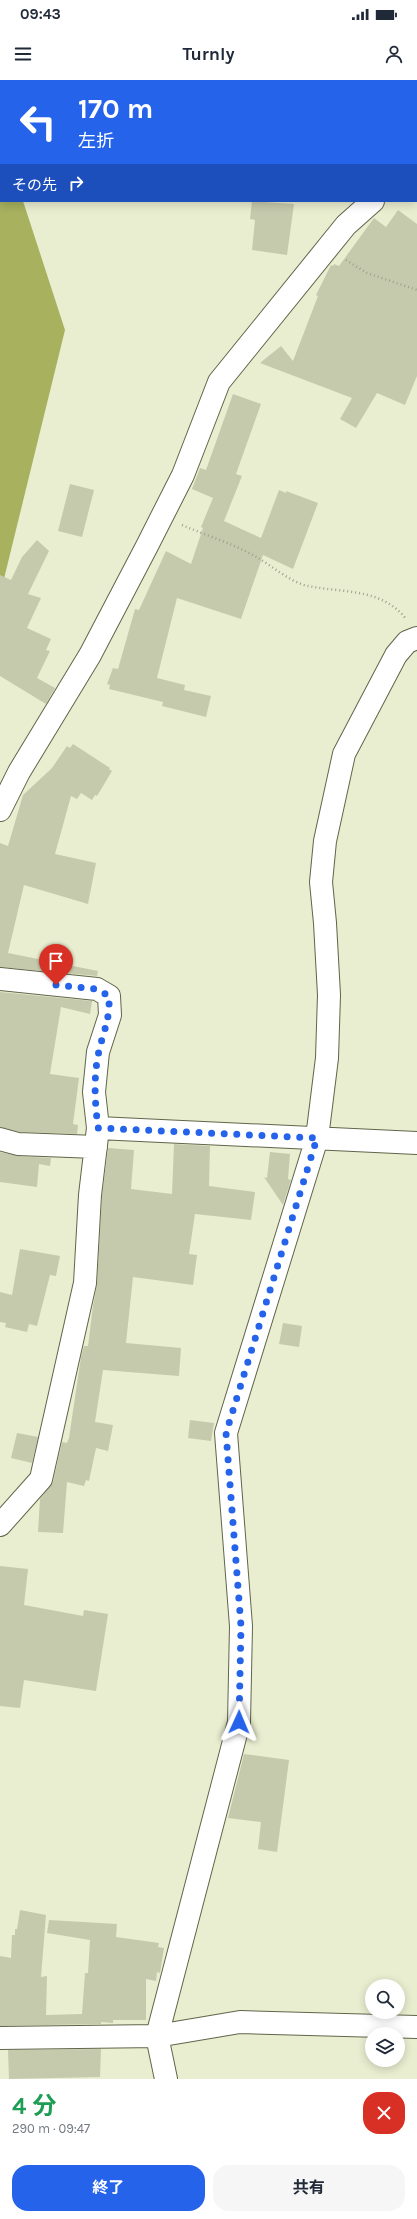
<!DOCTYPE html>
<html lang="ja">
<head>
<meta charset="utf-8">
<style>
  :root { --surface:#fff; --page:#f6f6f7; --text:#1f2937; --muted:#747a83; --accent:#2563eb }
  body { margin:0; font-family:Karla,"Noto Sans JP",sans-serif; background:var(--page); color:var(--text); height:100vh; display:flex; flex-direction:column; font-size:15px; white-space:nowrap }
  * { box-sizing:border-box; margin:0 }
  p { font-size:13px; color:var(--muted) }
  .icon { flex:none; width:22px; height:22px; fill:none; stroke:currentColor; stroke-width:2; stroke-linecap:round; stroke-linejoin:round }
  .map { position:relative; height:1999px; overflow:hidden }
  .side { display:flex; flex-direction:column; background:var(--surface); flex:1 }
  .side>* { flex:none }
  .hud { position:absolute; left:0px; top:0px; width:417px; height:122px; box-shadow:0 2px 10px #0003; background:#2563eb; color:#fff; overflow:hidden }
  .fabs { position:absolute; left:365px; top:1899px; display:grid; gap:8px }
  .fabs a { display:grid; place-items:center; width:40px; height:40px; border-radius:50%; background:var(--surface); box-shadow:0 2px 10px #0003; font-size:20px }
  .pin { position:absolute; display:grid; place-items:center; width:34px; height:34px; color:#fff; margin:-41px -17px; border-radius:50% 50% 50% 0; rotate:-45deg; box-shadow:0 0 4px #0007 }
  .pin .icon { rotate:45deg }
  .me { position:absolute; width:44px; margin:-22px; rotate:1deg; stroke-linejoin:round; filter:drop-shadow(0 0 3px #0008) }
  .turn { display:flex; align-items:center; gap:14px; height:84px; padding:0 12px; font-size:18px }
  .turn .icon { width:52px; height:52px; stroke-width:2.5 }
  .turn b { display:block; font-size:28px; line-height:34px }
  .then { display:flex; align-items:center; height:38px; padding:0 12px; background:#0003; gap:8px; font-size:15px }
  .round { display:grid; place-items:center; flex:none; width:42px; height:42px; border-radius:16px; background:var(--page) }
  .headline { display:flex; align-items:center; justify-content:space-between; height:68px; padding:0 12px }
  h1 { font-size:24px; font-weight:700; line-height:30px; color:#1e9e55 }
  .primary-button { display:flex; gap:8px; margin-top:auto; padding:8px 12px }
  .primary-button a { flex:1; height:46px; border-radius:16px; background:var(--accent); color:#fff; font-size:16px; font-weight:700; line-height:46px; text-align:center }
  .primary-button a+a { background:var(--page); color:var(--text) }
  .status { display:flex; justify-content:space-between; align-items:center; height:28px; padding:0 20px; background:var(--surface); direction:ltr }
  .status svg { height:11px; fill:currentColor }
  header { display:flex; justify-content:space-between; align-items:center; height:52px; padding:0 12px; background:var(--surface); font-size:18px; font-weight:700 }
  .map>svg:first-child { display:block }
  .forest { fill:#a7b15e }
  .building { fill:#c6caad }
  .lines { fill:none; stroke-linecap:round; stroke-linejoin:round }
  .minor-casing { stroke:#61654a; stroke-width:24 }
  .path { stroke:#9da18a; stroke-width:2.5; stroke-dasharray:1 3; stroke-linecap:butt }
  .minor { stroke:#fff; stroke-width:22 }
  .route { stroke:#2563eb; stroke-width:7; stroke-dasharray:0 12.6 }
</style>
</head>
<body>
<div class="status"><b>09:43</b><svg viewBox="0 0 49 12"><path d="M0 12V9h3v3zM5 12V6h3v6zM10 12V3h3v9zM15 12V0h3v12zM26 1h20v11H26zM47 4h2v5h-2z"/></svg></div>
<header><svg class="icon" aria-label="menu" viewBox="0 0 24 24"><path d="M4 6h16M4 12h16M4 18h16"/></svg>Turnly<svg class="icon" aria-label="person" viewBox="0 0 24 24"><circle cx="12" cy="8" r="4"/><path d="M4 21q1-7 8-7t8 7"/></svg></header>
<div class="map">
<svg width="417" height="1999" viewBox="0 0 417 1999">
  <rect width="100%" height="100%" fill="#e9eed0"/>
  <path class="forest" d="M 0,49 L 1,121 L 23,121 L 65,250 L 0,515 Z"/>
  <path class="building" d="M 252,121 L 294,124 L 287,175 L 252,170 L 255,140 L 250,139 Z
    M 398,130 L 417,144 L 417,296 L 405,325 L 377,313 L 356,348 L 340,339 L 352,318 L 260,283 L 281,266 L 293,281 L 318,216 L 316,215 L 331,185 L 333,186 L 334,184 L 339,186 L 374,138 L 386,147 Z
    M 233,314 L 261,324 L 236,394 L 242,396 L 224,441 L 261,458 L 279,410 L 286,413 L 286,411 L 318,423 L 293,489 L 263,475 L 241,539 L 177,518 L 157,598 L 185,605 L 184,610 L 211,616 L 206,637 L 162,626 L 163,622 L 109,609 L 110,605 L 107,604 L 113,588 L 118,589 L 135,529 L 139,530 L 166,471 L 191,484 L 203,448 L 201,447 L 213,418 L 192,409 L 200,388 L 206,390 Z
    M 70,404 L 94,410 L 82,457 L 58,451 Z
    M 37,460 L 49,471 L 28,514 L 41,518 L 27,548 L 51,559 L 46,570 L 50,571 L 37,598 L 55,608 L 46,624 L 0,596 L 0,495 L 11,500 L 22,477 Z
    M 73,664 L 110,688 L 109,689 L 112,691 L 97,716 L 95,715 L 92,720 L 81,713 L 77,719 L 71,716 L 55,774 L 96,783 L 88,824 L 24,805 L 8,873 L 98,891 L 97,896 L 0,887 L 0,763 L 8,766 L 23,715 L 52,688 L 67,666 L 70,668 Z
    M 0,912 L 92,921 L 90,934 L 61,927 L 50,994 L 79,998 L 73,1044 L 78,1045 L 77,1054 L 20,1052 L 0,1047 Z
    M 174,1064 L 210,1066 L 209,1106 L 255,1112 L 251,1140 L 195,1134 L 189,1174 L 197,1175 L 193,1205 L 133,1197 L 126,1263 L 181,1268 L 179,1296 L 103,1290 L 95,1342 L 113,1345 L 108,1371 L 96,1368 L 89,1401 L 86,1400 L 84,1406 L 67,1402 L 63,1453 L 38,1452 L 40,1419 L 53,1402 L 62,1362 L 67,1363 L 69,1358 L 81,1277 L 84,1266 L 88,1266 L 93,1226 L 97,1204 L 102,1116 L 108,1068 L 134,1070 L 131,1109 L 172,1114 Z
    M 0,1072 L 18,1076 L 51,1078 L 50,1086 L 39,1084 L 37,1107 L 0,1102 Z
    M 270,1072 L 290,1074 L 288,1099 L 291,1100 L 283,1125 L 264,1097 L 267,1098 Z
    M 20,1169 L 60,1176 L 56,1196 L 50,1195 L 37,1246 L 29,1244 L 27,1252 L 5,1247 L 6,1243 L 0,1242 L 0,1212 L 12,1215 Z
    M 283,1243 L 302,1246 L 299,1267 L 279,1264 Z
    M 190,1340 L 214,1343 L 211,1361 L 188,1358 Z
    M 17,1353 L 38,1357 L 32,1383 L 11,1378 Z
    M 0,1486 L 28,1489 L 24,1525 L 83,1536 L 84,1530 L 108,1534 L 96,1611 L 24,1600 L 20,1628 L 0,1626 Z
    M 244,1674 L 289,1680 L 277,1772 L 258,1769 L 261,1742 L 228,1738 Z
    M 20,1830 L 46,1835 L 41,1897 L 47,1896 L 46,1935 L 82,1934 L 85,1893 L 88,1893 L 90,1860 L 47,1853 L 49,1840 L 117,1844 L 116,1857 L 159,1863 L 158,1867 L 164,1868 L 160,1893 L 157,1892 L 156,1901 L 146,1899 L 146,1940 L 113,1940 L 113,1943 L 101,1942 L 101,1944 L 0,1946 L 0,1876 L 11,1878 L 12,1855 L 15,1855 L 15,1849 L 17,1849 Z
    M 101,1969 L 100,1997 L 9,1999 L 8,1970 Z"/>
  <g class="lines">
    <g class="minor-casing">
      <path id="minor" d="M 416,80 L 417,79
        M 0,730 L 19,692 L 90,575 L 147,466 L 183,395 L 219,302 L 346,145 L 373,121
        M 0,899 L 97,909 L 109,916 L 110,935 L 98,972 L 94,1012 L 98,1048 L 90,1115 L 85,1203 L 41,1399 L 0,1445
        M 98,1048 L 417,1063
        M 0,1059 L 18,1064 L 96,1067
        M 0,1958 L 157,1956 L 240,1942 L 417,1947
        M 166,1999 L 157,1956 L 239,1642 L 241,1546 L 226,1353 L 317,1058 L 327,978 L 329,915 L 325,843 L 321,802 L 325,761 L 344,674 L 396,575 L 407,562 L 417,558"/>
    </g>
    <path class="path" d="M 346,180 L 367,193 L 417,210
      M 182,445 C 207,456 235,464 258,478 C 272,486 292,503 308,506 C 343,513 382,508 406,539"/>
    <use href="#minor" class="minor"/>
  </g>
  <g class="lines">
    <path class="route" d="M 56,905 L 97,909 L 109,916 C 110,940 104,949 99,971 C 93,997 95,1023 98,1048 L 317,1058 L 226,1353 L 241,1546 L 239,1642"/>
  </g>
</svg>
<div class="fabs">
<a><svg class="icon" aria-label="search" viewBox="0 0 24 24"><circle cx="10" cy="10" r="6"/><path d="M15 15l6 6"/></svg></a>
<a><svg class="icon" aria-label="layers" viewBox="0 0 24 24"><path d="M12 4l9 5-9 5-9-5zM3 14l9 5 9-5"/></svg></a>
</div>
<div class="pin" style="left:56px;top:905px;background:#d93025"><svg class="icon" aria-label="arrive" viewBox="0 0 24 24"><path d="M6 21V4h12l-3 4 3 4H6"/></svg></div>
<svg class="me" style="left:239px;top:1642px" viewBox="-20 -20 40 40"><path d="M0-17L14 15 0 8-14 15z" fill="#2563eb" stroke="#fff" stroke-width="4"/></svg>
<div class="hud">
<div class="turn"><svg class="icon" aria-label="left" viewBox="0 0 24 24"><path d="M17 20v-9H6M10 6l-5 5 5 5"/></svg><div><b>170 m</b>左折</div></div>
<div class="then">その先<svg class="icon" aria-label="right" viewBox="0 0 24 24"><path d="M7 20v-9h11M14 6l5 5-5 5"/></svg></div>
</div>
</div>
<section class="side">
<div class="headline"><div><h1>4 分</h1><p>290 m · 09:47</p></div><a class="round" style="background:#d93025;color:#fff"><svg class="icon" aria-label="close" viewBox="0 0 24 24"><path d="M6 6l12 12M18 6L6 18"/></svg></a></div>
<div class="primary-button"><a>終了</a><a>共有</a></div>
</section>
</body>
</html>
